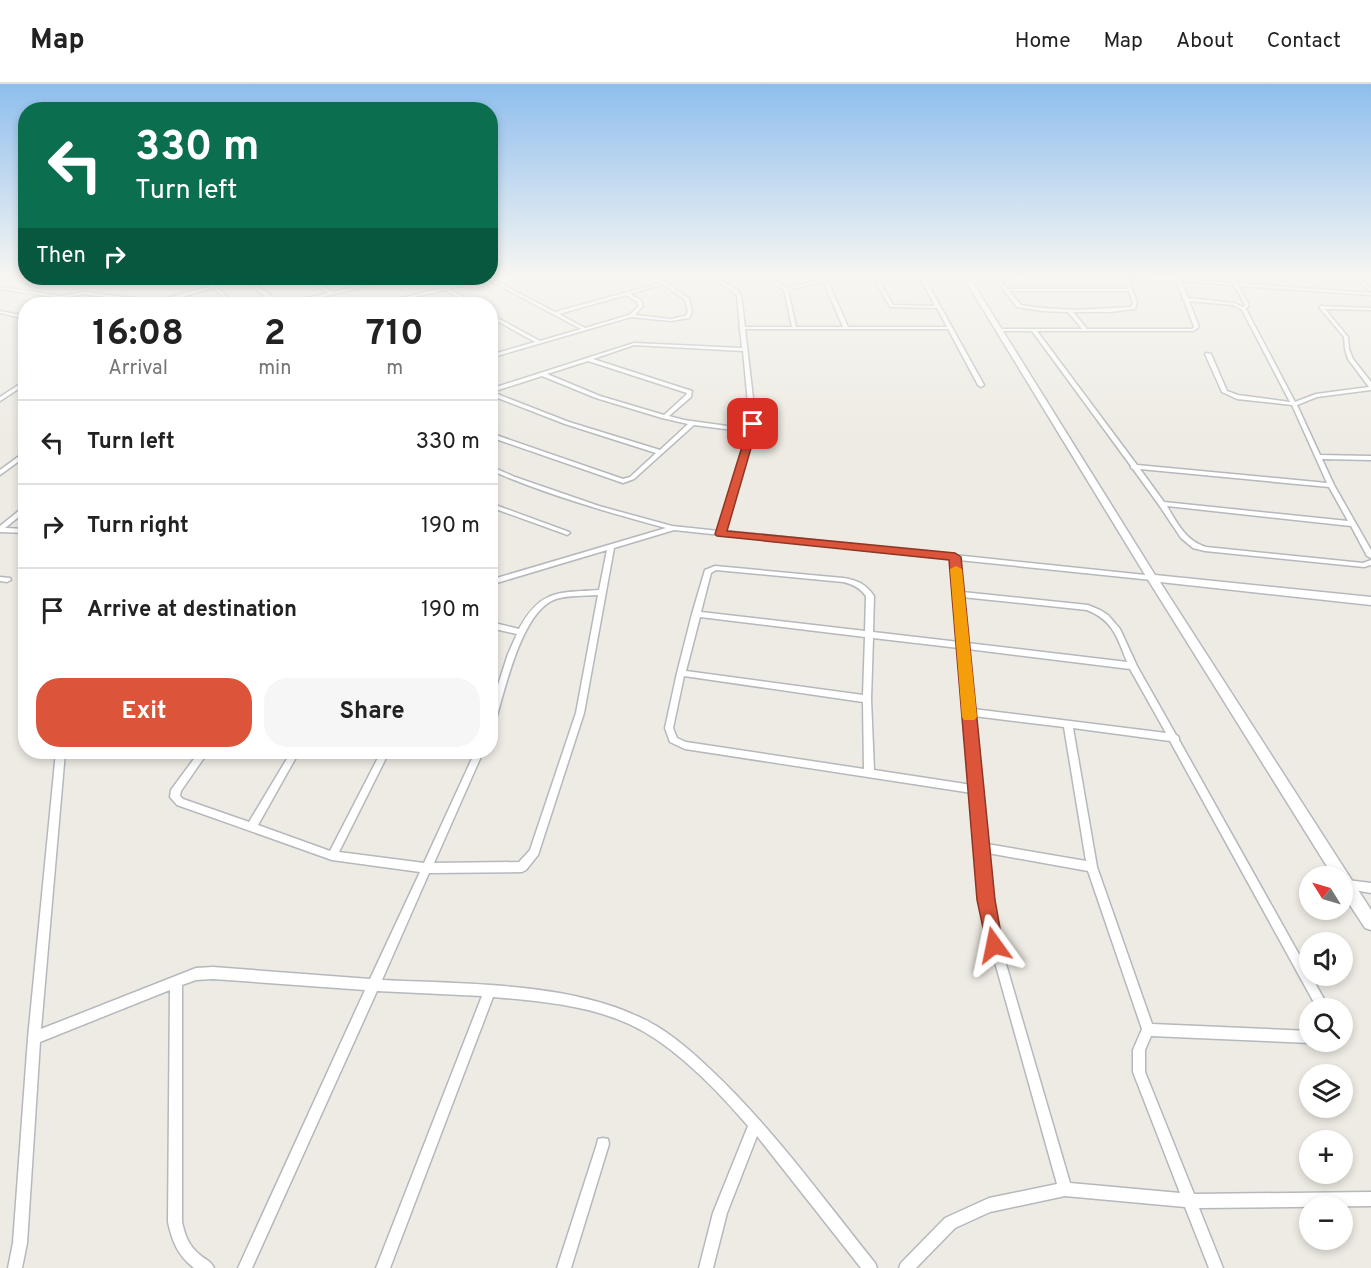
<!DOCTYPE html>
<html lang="en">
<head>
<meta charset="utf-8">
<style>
  :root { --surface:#fff; --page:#f6f6f6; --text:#222; --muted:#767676; --line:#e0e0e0; --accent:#dc553a }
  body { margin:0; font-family:Overpass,sans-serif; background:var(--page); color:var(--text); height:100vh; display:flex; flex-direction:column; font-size:22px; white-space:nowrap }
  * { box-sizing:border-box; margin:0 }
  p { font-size:20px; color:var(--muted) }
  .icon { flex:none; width:33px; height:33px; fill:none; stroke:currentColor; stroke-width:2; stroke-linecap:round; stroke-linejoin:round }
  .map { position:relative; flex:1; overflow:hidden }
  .side { position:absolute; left:18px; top:213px; width:480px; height:462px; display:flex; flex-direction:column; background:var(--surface); border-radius:24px; box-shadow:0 3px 9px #0003 }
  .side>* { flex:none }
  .banner { position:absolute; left:18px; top:18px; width:480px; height:183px; border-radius:24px; box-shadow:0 3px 9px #0003; background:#0b6e4f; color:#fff; overflow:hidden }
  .needle { width:39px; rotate:307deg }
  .controls { position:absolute; left:1299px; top:782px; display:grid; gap:12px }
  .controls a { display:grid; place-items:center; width:54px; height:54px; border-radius:50%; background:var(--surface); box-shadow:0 3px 9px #0003; font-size:30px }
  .pin { position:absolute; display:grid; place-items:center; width:51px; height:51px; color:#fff; margin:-26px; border-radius:12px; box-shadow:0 3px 9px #0006 }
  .me { position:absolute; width:66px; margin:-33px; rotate:348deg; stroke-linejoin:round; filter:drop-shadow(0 0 4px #0008) }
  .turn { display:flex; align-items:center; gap:21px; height:126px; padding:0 18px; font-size:27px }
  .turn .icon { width:78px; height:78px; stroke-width:2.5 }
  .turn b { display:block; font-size:42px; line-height:51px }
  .then { display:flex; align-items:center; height:57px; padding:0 18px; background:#0003; gap:12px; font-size:22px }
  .eta { display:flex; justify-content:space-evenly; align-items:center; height:102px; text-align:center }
  .eta b { font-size:36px; font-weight:700; line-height:42px }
  .primary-button { display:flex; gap:12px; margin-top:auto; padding:12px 18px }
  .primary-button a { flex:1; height:69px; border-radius:24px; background:var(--accent); color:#fff; font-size:24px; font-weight:700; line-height:69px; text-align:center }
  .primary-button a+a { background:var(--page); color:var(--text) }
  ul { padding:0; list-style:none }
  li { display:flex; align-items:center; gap:18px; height:84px; padding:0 18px; border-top:2px solid var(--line) }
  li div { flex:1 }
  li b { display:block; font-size:22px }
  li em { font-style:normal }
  header { display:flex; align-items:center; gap:36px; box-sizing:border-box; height:84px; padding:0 30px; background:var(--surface); border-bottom:2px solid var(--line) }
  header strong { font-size:28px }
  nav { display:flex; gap:33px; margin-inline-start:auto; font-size:21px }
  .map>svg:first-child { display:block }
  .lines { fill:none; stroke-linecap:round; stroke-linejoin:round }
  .street-casing { stroke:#b5b8bc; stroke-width:3 }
  .secondary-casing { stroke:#b7b9be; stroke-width:3 }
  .street { fill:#fff; fill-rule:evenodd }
  .secondary { fill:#fff; fill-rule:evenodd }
  .route { fill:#dc553a; stroke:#8f3726; stroke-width:1.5 }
  .slow { fill:#f59e0b }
</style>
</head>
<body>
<header>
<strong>Map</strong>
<nav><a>Home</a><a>Map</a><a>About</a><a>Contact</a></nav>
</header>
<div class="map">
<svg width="1371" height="1184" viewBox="0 0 1371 1184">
  <rect width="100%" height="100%" fill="#edebe3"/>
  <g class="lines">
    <g class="street-casing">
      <path id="street" d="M 689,191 L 694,191 L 667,199 L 689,215 L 692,228 L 689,234 L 671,237 L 631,233 L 490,274 L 490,271 L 535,258 L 490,233 L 490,230 L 540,257 L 581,245 L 487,195 L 449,205 L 475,219 L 475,220 L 471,220 L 445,206 L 384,220 L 378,220 L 441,204 L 425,194 L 429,194 L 446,203 L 485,194 L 490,194 L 555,228 ZM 663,200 L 685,216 L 688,228 L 685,232 L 671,235 L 635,231 L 643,222 L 641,216 L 630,210 ZM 626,211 L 637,218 L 639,222 L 629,231 L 585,244 L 559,230 Z
        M 704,191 L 709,191 L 735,204 L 741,211 L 745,243 L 792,243 L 784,206 L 762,191 L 766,191 L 787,204 L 819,196 C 827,197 835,191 844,191 L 843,192 L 828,197 L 848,243 L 947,243 L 937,224 L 890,223 L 872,191 L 876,191 L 893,221 L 935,222 L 919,191 L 923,191 L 984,301 L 981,303 L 978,301 L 948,245 L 745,245 L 756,340 L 725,447 L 1155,492 L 1156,494 L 1152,496 L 959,476 L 962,508 L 1088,521 L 1100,526 L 1108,531 L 1120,545 L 1137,582 L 1176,651 L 1178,652 L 1179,654 L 1179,656 L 1329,924 L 1317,924 L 1170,657 L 1073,644 L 1097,783 L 1152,940 L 1310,947 L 1310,957 L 1314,957 L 1310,959 L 1151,952 L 1145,966 L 1145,988 L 1194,1110 L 1371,1108 L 1371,1122 L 1199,1124 L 1223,1184 L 1209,1184 L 1185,1123 L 1065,1112 L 990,1128 L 955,1144 L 916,1184 L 899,1184 L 901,1179 L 945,1134 L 989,1114 L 1057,1100 L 984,839 L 972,709 L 685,665 L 670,658 L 665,644 L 677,589 L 692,530 L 705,486 L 715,482 L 843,494 C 857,496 866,500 874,512 L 873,548 L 959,558 L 952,475 L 674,446 L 614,464 L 584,629 L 538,771 L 526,786 L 522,788 L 429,789 L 382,896 C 461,900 564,898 637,932 C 665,944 688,964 710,985 C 772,1043 822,1113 875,1179 L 877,1184 L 861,1184 L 757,1052 L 727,1129 L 713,1184 L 699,1184 L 713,1129 L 748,1042 C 718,1007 674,961 631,941 C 589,921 539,917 493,913 L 390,1184 L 376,1184 L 482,912 L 377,907 L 252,1184 L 238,1184 L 365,906 L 213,895 L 196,896 L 182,901 L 182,1138 C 185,1152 189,1162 200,1171 C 206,1176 211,1177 214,1184 L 194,1184 C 178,1172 172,1157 168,1138 L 170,906 L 40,958 L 27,1159 L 22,1184 L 8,1184 L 13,1159 L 28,954 L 56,668 L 65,668 L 41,945 L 196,884 L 213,883 L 370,895 L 420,788 L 332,776 L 177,721 L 170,713 L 171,706 L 199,668 L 208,668 L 181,707 L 180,712 L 183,715 L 249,738 L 291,668 L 299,668 L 258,741 L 330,767 L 381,668 L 389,668 L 339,768 L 424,779 L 475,668 L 483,668 L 434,779 L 519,778 L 530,766 L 576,629 L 598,511 C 584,512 569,511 556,515 C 521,526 504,610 494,642 L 490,645 L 490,626 L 508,570 L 517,550 L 490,544 L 490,538 L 519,545 C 541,505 558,509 599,506 L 607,466 L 490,501 L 490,496 L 666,444 C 607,428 547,411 490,386 L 490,382 L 515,393 L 599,422 L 672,442 L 719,447 L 748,348 L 694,341 L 634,395 L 623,399 L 490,353 L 490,349 L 623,395 L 630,393 L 656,369 L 565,340 L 490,311 L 490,305 L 634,259 L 742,264 L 740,245 L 739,244 L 740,243 L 737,212 L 731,206 ZM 819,198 L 824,199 L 843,243 L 796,243 L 788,206 ZM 634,261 L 743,267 L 750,340 L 749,345 L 684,336 L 669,332 L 691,313 L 692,307 L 593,275 ZM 588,277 L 687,309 L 686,311 L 664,331 L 600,312 L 547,290 ZM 542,292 L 596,314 L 662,334 L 688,340 L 660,366 L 569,338 L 492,308 ZM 716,486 L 843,498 C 853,500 860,504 866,512 L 865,547 L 701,528 L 711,489 ZM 962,513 L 1087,526 C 1113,536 1118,555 1127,578 L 967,559 ZM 700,533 L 865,553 L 863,611 L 686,587 ZM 873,554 L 959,564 L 972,701 L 874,686 L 871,615 ZM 968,565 L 1130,585 L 1166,649 L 973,625 ZM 684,592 L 863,618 L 864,685 L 686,658 L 677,654 L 673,644 ZM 974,632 L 1064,643 L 1086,777 L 987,760 ZM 988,769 L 1088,787 L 1142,945 L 1133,966 L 1133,988 L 1180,1109 L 1070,1099 L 994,839 Z
        M 992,191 L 996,191 L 1007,205 L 1128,205 L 1124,193 L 1111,192 L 1109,191 L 1175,194 L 1174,191 L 1178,191 L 1180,195 L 1232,199 L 1228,191 L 1232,191 L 1237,199 L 1371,209 L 1371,211 L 1238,202 L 1249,221 L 1246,225 L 1295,318 L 1316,310 L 1369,303 L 1348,275 L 1345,265 L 1344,253 L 1319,223 L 1321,222 L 1371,224 L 1371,226 L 1325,225 L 1348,253 L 1349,265 L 1353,275 L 1371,298 L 1371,306 L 1317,313 L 1297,321 L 1320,371 L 1371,372 L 1371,376 L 1322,375 L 1334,401 L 1371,466 L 1371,474 L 1367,472 L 1351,442 L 1167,422 C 1177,439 1186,457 1206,463 L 1363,479 L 1371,476 L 1371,481 L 1364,483 L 1205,467 L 1193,464 L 1181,454 L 1159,421 L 1133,385 L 1131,384 L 1131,382 L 1032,247 L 1001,247 L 999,246 L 1001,245 L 1082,245 L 1068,228 L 1042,227 L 1017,223 ZM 1128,194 L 1176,197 L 1183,214 L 1182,215 L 1184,216 L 1194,243 L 1192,245 L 1087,245 L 1073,228 L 1109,228 L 1135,225 L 1137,219 ZM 1181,197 L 1234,201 L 1245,221 L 1243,223 L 1234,219 L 1188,214 ZM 1009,207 L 1129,207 L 1133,219 L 1131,223 L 1075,226 L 1042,224 L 1021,221 ZM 1189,217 L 1233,221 L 1242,226 L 1290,318 L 1238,311 L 1227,307 L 1211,270 L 1206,269 L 1205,270 L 1222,308 L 1237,315 L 1292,321 L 1327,399 L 1137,381 L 1037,247 L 1193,247 L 1199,243 ZM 1140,385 L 1329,403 L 1348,437 L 1164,418 Z
        M 1349,191 L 1353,191 L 1371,204 L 1371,207 Z
        M 201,194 L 205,194 L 236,220 L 232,220 L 213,204 L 156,220 L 84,210 L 61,214 L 0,205 L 0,203 L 61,212 L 84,208 L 157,217 L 210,202 Z
        M 243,194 L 247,194 L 277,216 L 286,220 C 272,221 253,203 243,194 Z
        M 306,194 L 310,194 L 333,208 L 396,194 L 401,194 L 293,220 L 287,220 L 287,219 L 328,209 Z
        M 0,227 L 26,232 L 26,235 L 0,229 Z
        M 26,296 L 26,300 L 0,317 L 0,313 Z
        M 26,367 L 26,372 L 0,391 L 0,386 Z
        M 490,419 L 569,448 L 570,449 L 567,451 L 565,450 L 490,423 Z
        M 26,421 L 26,427 L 5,444 L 26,445 L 26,449 L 0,448 L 0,442 Z
        M 0,493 L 10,494 L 11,496 L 7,498 L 0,497 Z
        M 1347,796 L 1371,799 L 1371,809 L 1343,804 L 1343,798 Z
        M 603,1054 L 608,1055 L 609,1060 L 571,1184 L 557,1184 L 597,1060 L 598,1055 Z"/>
    </g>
    <g class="secondary-casing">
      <path id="secondary" d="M 962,191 L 968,191 L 1155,491 L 1371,513 L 1371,521 L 1160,498 L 1371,826 L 1371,846 L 1365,844 L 1342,809 L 1342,792 L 1333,792 L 1147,494 Z"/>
    </g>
    <use href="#street" class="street"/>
    <use href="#secondary" class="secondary"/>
  </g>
  <linearGradient id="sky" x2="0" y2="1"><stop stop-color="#8ebeee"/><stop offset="0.54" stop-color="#f7f6f2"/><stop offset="1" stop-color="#f7f6f2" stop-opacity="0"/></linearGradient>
  <rect width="1371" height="356" fill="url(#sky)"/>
  <path class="route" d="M 753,337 L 758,340 L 727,447 L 955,469 L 961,473 L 995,816 L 1003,861 L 1000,867 L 994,869 L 988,867 L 977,816 L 949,476 L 717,452 L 715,450 L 749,340 Z"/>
  <path class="slow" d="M 956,482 L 962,485 L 977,633 L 974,636 L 964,636 L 962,633 L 950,485 Z"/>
</svg>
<div class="controls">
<a><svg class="needle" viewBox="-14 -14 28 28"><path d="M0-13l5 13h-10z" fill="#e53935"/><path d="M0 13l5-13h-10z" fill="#767676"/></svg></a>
<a><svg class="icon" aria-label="sound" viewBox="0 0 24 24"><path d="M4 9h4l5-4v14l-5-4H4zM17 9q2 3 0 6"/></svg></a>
<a><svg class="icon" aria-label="search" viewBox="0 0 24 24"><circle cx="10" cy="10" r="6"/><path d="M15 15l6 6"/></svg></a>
<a><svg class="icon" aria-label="layers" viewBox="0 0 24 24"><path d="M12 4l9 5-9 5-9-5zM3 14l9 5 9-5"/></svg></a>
<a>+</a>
<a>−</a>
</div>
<div class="pin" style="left:753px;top:340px;background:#d93025"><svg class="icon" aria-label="arrive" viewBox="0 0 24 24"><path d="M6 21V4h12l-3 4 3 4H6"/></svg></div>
<svg class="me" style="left:994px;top:861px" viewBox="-20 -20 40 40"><path d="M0-17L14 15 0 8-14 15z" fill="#dc553a" stroke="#fff" stroke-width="4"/></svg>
<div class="banner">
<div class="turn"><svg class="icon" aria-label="left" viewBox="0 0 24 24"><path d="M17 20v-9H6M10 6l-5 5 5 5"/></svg><div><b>330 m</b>Turn left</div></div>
<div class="then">Then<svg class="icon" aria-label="right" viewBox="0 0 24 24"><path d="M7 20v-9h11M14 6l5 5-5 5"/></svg></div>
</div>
<section class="side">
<div class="eta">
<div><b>16:08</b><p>Arrival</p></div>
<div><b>2</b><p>min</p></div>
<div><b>710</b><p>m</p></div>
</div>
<ul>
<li><svg class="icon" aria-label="left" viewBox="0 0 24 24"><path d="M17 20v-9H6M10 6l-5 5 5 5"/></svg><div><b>Turn left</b></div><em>330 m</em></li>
<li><svg class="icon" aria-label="right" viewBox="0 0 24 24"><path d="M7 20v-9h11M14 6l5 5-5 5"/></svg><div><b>Turn right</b></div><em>190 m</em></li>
<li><svg class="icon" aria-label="arrive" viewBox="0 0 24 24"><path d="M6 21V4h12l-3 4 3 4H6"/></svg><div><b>Arrive at destination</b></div><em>190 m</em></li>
</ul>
<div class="primary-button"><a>Exit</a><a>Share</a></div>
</section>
</div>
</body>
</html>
